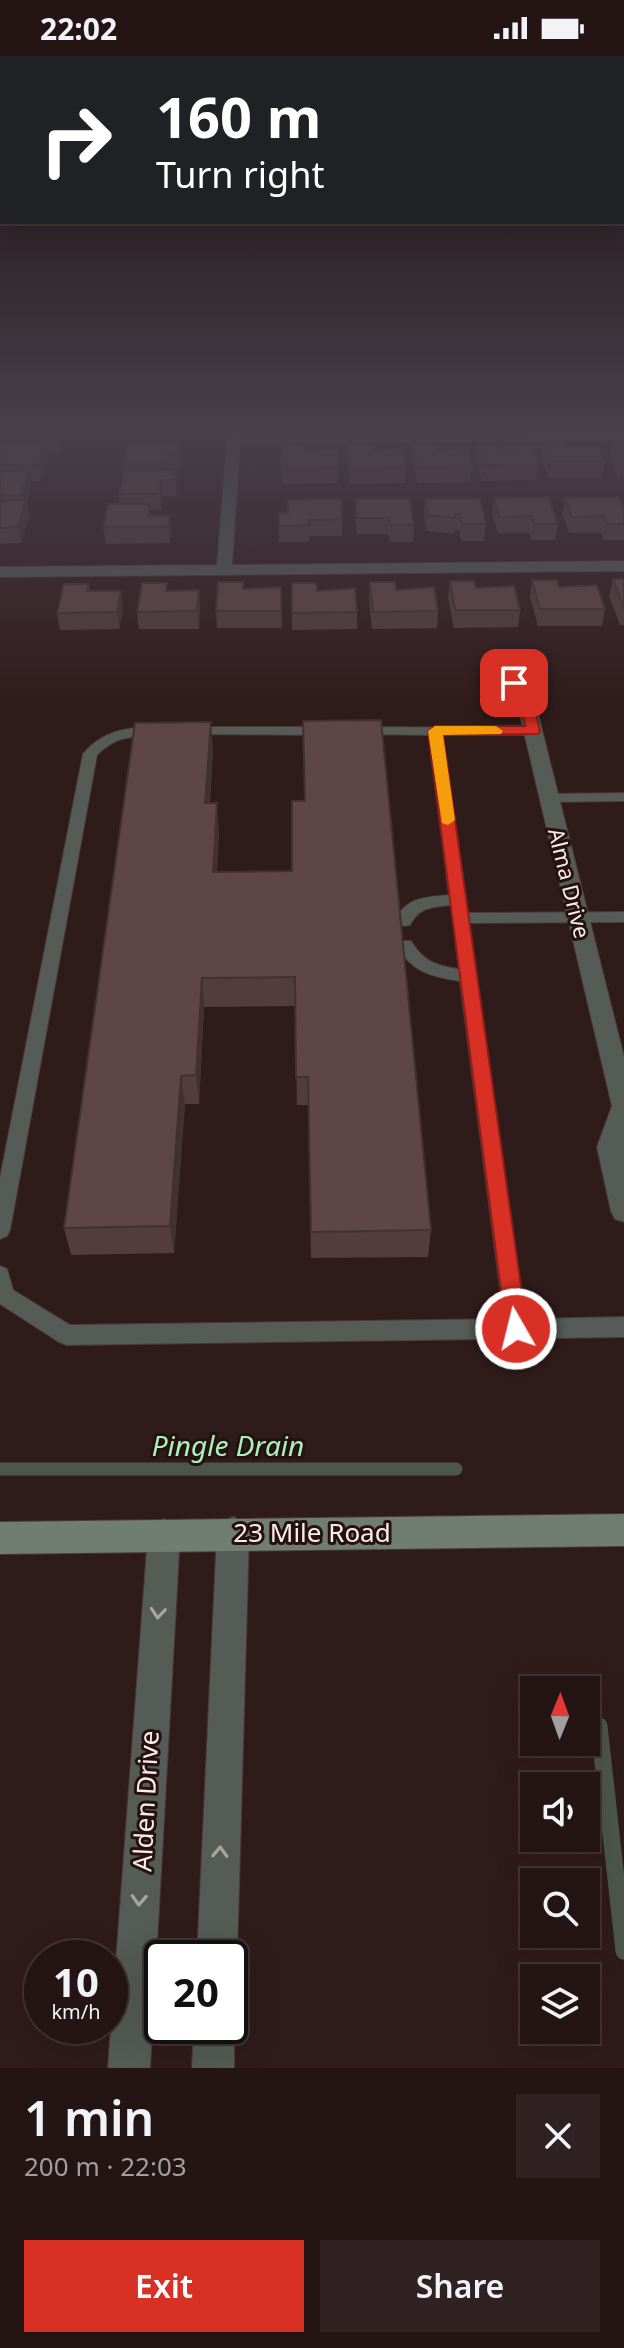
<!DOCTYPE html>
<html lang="en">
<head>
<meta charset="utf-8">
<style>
  :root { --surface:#241414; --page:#302122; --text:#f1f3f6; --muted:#a39ea0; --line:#413334; --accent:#d93025 }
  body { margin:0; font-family:"Noto Sans",sans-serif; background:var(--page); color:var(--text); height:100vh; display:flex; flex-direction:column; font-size:30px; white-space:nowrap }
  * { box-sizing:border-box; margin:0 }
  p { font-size:26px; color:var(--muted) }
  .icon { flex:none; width:44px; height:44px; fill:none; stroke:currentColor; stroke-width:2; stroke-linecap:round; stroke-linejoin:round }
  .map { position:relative; height:2012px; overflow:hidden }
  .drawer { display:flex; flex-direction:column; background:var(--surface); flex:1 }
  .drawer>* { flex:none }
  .hud { position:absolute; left:0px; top:0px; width:624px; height:168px; box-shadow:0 8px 32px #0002,0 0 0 2px var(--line); background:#202124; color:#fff; overflow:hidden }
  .needle { width:52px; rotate:1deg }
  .fabs { position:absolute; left:520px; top:1620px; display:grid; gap:16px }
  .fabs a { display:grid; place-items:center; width:80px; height:80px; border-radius:0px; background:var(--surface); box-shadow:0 8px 32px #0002,0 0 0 2px var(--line); font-size:40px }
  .speed { position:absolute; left:24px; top:1884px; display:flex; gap:16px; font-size:40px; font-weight:700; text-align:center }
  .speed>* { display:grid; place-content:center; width:104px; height:104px; border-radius:50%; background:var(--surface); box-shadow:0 8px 32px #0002,0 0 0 2px var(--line); line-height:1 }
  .speed small { font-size:20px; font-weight:400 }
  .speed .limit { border:4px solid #111; border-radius:12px; background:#fff; color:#111 }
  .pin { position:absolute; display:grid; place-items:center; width:68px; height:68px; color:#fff; margin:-34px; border-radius:16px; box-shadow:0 4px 12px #0006 }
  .me { position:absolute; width:88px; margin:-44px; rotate:352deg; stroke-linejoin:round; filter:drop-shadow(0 0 6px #0008) }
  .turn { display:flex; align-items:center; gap:28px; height:168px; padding:0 24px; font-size:36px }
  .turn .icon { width:104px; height:104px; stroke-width:2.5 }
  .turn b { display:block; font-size:56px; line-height:68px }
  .round { display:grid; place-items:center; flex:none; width:84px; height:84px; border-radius:0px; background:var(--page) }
  .headline { display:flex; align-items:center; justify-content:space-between; height:136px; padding:0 24px }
  h1 { font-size:48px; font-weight:600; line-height:60px }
  .button { display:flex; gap:16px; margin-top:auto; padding:16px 24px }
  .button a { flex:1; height:92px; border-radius:0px; background:var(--accent); color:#fff; font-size:32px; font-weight:600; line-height:92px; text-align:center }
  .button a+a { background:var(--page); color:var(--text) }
  .status { display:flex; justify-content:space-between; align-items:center; height:56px; padding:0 40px; background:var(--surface); direction:ltr }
  .status svg { height:22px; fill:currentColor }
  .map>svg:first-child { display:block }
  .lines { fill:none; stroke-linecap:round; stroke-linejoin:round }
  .stream-far1 { stroke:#4c564a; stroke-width:13 }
  .stream { stroke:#4c564a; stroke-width:17 }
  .lane-casing { stroke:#4d3838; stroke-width:2 }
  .street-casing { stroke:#4d3838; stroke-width:2 }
  .secondary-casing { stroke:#4d3838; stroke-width:2 }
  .lane { fill:#545c55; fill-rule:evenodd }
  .street { fill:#545c55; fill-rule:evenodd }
  .secondary { fill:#707d71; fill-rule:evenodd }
  .wall { fill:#523c3c }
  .shaded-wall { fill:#423131 }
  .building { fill:#5f4646; stroke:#423131; stroke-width:2 }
  .oneway { stroke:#a8a4a0 }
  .route { fill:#d93025; stroke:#8d1f18; stroke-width:2 }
  .slow { fill:#f59e0b }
  .labels { text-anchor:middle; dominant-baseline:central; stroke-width:6; stroke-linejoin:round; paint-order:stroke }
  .street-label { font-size:22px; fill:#fcecec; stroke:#261112 }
  .near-street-label { font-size:26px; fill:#fcecec; stroke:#261112 }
  .near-water-label { font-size:28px; font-style:italic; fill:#abf2b6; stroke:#261112 }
</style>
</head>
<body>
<div class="status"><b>22:02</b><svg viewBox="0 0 49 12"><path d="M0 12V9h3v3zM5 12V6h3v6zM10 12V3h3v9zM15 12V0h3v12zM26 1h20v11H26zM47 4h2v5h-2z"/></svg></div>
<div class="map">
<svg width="624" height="2012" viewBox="0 0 624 2012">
  <rect width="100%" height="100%" fill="#301b1b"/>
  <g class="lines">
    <path class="stream-far1" d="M 0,1413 L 456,1413"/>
    <path class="stream" d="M 599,1670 L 624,1895"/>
    <g class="lane-casing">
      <path id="lane" d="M 158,671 L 163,672 L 163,678 C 134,683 120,676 97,699 L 10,1174 L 7,1180 L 0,1183 L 0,1122 L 83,698 C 103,674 128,671 158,671 Z
        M 188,671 L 326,671 L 333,675 L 326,679 L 183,678 L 183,672 Z
        M 360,671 L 538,672 L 538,678 L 533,679 L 442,679 L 468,857 L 624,856 L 624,866 L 469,867 L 525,1263 L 624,1261 L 624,1281 L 67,1289 L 59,1286 L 0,1248 L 0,1210 L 7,1213 L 13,1234 L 70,1269 L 504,1263 L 460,925 C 432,921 411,916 397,889 L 399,885 L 411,885 C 423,905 436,910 459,913 L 451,849 C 432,851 419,851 410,869 L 404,870 L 396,865 C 404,841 427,841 449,839 L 429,679 L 355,678 L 355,672 Z
        M 624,737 L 624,745 L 549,746 L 542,742 L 549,738 Z"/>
    </g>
    <g class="street-casing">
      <path id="street" d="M 228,374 L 240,374 L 240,380 L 624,376 L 624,384 L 240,388 L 232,509 L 624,505 L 624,515 L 0,521 L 0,511 L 217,509 Z
        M 502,607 L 508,608 L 534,642 L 624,1001 L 624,1166 L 615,1163 L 611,1155 L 597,1091 L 612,1050 L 516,642 L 493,612 Z
        M 233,1461 L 244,1466 L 249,1477 L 237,1902 L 230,1916 L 230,1902 L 197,1902 L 217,1477 L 222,1466 Z
        M 164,1463 L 175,1468 L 180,1479 L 150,2012 L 108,2012 L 148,1479 L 153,1468 Z
        M 230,1959 L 234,1970 L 234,2012 L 192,2012 L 194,1970 L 230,1970 Z"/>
    </g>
    <g class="secondary-casing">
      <path id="secondary" d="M 624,1458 L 624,1490 L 0,1498 L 0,1466 Z"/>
    </g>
    <use href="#lane" class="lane"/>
    <use href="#street" class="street"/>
    <use href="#secondary" class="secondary"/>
  </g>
  <path class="wall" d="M 7,374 L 64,374 L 64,376 L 58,397 L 47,397 L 48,402 L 41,425 L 30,425 L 31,430 L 27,446 L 29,461 L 21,487 L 0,488 L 0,386 L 12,386 L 12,385 L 9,385 Z
    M 612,384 L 624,384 L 624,422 L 618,422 L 609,400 Z
    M 543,386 L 566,391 L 605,406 L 602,422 L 548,422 L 541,401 Z
    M 180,387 L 181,403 L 179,412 L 167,412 L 167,414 L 176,414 L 177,430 L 176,440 L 163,440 L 161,454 L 150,454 L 151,460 L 170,460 L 171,476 L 170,487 L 106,488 L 103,471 L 120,448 L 119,438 L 125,414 L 124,408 Z
    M 348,387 L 371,395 L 406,411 L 405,427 L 350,428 L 348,403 Z
    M 413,387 L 436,395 L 472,410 L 471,426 L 417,427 L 412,403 Z
    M 281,388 L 304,395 L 338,411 L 338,427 L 281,428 Z
    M 478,388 L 501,393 L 538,408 L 536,424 L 482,425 L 476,403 Z
    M 494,442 L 558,468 L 555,484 L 532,484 L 529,477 L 498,477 L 492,458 Z
    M 565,442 L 624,452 L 624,484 L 604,484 L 601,477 L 569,477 L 562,458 Z
    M 355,443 L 414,469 L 413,486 L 390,486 L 388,478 L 357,478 L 355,459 Z
    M 425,443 L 486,468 L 484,485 L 461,485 L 459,474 L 455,475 L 454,478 L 427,475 L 424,459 Z
    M 279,457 L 342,463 L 342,480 L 309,480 L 309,486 L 279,486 Z
    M 613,523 L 624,523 L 624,569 L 620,569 L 609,540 Z
    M 532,524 L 559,531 L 605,553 L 602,570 L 538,570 L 530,541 Z
    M 450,525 L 476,532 L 520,554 L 518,571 L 454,572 L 448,542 Z
    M 370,526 L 396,534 L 438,555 L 437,572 L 372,573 L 369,543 Z
    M 292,527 L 317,535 L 357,556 L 357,573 L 292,574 Z
    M 89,528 L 90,535 L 123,552 L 119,573 L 60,574 L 57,557 Z
    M 281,531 L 282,572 L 217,572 L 216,555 L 243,533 Z
    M 199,534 L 200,551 L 199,573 L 139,573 L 137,556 L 167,535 Z
    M 213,694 L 210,747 L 219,776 L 217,816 L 292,815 L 431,1174 L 428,1201 L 311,1202 L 308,1049 L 297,1049 L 295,950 L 204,951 L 199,1048 L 185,1048 L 174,1197 L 71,1199 L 64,1172 Z"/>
  <path class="shaded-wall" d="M 57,374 L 64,374 L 64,376 L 58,397 L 55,382 Z
    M 45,386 L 48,402 L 41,425 L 38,409 Z
    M 180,387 L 181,403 L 179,412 L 178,396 Z
    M 166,396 L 167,412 L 165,424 L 164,408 Z
    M 29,414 L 31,430 L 27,446 L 29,461 L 21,487 L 18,471 L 23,454 L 21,439 Z
    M 176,414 L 177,430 L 176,440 L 175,424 Z
    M 161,424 L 163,440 L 161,454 L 159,438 Z
    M 170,460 L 171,476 L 170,487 L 168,471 Z
    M 199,534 L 200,551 L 199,573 L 197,555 Z
    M 121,535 L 123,552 L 119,573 L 117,556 Z
    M 211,666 L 213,694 L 208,776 L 205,747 Z
    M 217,747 L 219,776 L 215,845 L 213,816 Z
    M 202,922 L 204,951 L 199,1048 L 196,1019 Z
    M 181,1020 L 185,1048 L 174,1197 L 170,1170 Z"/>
  <path class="building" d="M 17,374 L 57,374 L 55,382 L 11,382 Z
    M 612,384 L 624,384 L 624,406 L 621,406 Z
    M 564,385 L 566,391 L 598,389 L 605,406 L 550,406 L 543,386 Z
    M 0,386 L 45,386 L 38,409 L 0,409 L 0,399 L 2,396 L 0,396 Z
    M 180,387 L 178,396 L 166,396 L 164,408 L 124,408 L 128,388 Z
    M 304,387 L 304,395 L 337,393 L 338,411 L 281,412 L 281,388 Z
    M 348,387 L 370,387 L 371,395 L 403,392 L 406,411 L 351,412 Z
    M 413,387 L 434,387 L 436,395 L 468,392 L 472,410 L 418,411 Z
    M 478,388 L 499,388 L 501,393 L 533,391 L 538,408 L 483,409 Z
    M 29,414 L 21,439 L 0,440 L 0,415 Z
    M 124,414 L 176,414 L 175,424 L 161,424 L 159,438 L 119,438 Z
    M 548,441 L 558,468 L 534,468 L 532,460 L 499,461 L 494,442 Z
    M 619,441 L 624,452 L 624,468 L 607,468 L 604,460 L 572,461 L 565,442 Z
    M 341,443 L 342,463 L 308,464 L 309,469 L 279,470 L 279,457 L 288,457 L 287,444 Z
    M 355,443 L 409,443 L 414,469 L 390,469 L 389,462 L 357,462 Z
    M 425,443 L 480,443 L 486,468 L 462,468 L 460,458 L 455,458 L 456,462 L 428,459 Z
    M 26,444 L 18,471 L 0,472 L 0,445 Z
    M 108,448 L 149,448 L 148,460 L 170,460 L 168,471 L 103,471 Z
    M 613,523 L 624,523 L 624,552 Z
    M 532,524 L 557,524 L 559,531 L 597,529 L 605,553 L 540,553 Z
    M 450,525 L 474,525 L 476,532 L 514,530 L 520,554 L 455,554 Z
    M 218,526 L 243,526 L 243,533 L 281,531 L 281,555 L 216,555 Z
    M 370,526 L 395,526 L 396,534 L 434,531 L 438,555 L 373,556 Z
    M 142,527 L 167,527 L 166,535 L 199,534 L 197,555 L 137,556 Z
    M 292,527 L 316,527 L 317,535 L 355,532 L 357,556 L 292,557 Z
    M 64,528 L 89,528 L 87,535 L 121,535 L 117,556 L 57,557 Z
    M 381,664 L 431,1174 L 311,1176 L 308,1021 L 296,1021 L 295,921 L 202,922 L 196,1019 L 181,1020 L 170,1170 L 64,1172 L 135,667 L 211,666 L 205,747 L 217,747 L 213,816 L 292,815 L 292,745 L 305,745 L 303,665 Z"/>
  <defs><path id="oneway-chevron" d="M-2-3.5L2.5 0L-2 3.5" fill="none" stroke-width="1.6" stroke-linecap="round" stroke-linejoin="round" transform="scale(2)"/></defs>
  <g class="oneway">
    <use href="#oneway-chevron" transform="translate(158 1557) rotate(95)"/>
    <use href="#oneway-chevron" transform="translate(220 1796) rotate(-88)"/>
    <use href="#oneway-chevron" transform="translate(139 1844) rotate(93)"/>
  </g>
  <linearGradient id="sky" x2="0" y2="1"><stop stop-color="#1a0f0f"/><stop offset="0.57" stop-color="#483f4a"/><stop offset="1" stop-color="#483f4a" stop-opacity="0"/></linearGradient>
  <rect width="624" height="656" fill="url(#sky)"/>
  <path class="route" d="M 509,625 L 518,625 L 532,642 L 540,675 L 538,678 L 443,679 L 527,1273 L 524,1280 L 516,1282 L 509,1280 L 506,1273 L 428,675 L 435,670 L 525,670 L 519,643 L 507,627 Z"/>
  <path class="slow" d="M 496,670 L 503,675 L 501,678 L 443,679 L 455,764 L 448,769 L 442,767 L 428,675 L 435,670 Z"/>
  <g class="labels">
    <g class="street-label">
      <text transform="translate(570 827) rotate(76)">Alma Drive</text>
    </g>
    <g class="near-street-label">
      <text x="312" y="1476">23 Mile Road</text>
      <text transform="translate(145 1745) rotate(-87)">Alden Drive</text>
    </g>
    <g class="near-water-label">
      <text x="228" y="1389">Pingle Drain</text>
    </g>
  </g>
</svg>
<div class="fabs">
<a><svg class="needle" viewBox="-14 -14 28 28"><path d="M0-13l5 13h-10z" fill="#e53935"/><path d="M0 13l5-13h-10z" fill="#a39ea0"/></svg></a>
<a><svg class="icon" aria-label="sound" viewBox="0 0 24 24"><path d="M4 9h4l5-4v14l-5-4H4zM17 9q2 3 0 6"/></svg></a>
<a><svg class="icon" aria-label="search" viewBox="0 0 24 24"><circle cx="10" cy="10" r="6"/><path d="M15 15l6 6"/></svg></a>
<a><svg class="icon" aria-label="layers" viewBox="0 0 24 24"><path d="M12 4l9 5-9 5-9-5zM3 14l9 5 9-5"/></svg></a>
</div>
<div class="speed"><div>10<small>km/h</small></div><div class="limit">20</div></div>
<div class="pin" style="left:514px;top:627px;background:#d93025"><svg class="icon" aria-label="arrive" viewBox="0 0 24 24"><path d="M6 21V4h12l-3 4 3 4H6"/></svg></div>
<svg class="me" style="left:516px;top:1273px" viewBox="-20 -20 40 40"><circle r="17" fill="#d93025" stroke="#fff" stroke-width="3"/><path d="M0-11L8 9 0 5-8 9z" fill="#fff"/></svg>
<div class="hud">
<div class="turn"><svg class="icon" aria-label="right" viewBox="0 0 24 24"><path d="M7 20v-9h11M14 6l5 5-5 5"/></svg><div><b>160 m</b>Turn right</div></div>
</div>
</div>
<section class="drawer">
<div class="headline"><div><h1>1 min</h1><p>200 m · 22:03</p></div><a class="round"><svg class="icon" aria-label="close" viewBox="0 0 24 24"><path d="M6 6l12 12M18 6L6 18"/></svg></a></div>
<div class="button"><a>Exit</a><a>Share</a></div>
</section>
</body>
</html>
